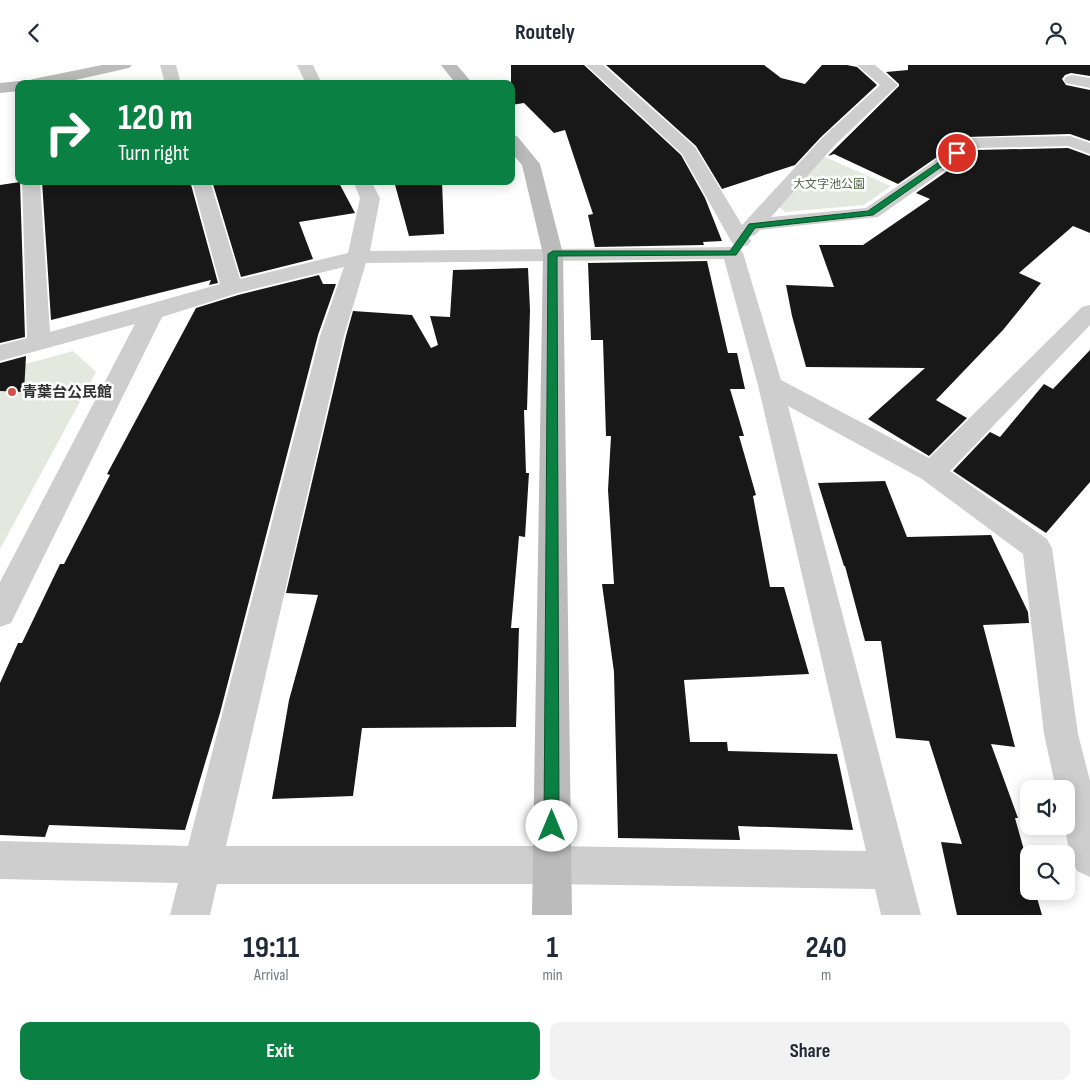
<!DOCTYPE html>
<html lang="en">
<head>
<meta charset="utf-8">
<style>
  :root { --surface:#fff; --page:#f2f2f3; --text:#1f2937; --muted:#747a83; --accent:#0b8043 }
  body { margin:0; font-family:"Sofia Sans Condensed","Noto Sans JP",sans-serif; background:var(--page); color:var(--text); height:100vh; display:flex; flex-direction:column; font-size:19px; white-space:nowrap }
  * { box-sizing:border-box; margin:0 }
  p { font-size:16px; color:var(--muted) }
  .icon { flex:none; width:28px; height:28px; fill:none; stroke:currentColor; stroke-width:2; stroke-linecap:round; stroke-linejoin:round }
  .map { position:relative; height:850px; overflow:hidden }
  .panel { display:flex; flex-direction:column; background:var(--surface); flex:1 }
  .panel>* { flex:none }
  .hud { position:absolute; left:15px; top:15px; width:500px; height:105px; border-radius:10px; box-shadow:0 2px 12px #0003; background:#0b8043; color:#fff; overflow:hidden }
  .fabs { position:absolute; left:1020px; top:715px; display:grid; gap:10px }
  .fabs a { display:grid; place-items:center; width:55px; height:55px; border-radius:10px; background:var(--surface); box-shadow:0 2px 12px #0003; font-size:25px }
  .pin { position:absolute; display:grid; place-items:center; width:42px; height:42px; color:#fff; margin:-21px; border:2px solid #fff; border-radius:50%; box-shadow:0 1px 5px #0007 }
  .me { position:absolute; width:55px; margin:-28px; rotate:0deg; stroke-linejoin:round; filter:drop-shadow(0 0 4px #0008) }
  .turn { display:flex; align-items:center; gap:18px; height:105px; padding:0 20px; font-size:22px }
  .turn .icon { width:65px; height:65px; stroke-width:2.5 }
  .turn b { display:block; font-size:35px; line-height:42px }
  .eta { display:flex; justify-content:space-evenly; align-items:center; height:85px; text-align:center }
  .eta b { font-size:30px; font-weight:700; line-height:35px }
  .action { display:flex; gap:10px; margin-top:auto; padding:10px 20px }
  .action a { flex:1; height:58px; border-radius:10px; background:var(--accent); color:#fff; font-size:20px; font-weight:700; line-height:58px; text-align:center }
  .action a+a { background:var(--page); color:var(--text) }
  header { display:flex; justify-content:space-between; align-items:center; height:65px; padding:0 20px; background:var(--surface); font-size:22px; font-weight:700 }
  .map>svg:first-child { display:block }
  .green { fill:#e3e9de }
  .building { fill:#181818 }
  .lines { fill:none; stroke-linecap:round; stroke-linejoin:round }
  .street { fill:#cecece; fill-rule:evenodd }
  .secondary { fill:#bbb; fill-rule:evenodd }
  .route { fill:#0b8043; stroke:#07532c }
  .poi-dot { fill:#d1514a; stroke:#fff; stroke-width:2 }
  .labels { text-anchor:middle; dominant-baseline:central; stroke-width:5; stroke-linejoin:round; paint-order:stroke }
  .far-park-label { font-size:12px; fill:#506843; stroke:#fff }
  .poi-label { font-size:15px; font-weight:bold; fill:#313131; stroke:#fff; text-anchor:start }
</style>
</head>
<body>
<header><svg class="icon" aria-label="back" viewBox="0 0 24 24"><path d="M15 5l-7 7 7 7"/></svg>Routely<svg class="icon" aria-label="person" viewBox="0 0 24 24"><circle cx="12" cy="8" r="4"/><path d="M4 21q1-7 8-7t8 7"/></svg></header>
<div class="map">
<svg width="1090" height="850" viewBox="0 0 1090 850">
  <rect width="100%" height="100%" fill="#fff"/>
  <path class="green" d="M 823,91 L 891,121 L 864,140 L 785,147 L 779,142 Z
    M 73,286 L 96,307 L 0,484 L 0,306 Z"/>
  <path class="building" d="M 511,0 L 584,0 L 681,90 L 705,133 L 722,176 L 703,177 L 704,180 L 595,182 L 588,150 L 593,149 L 565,65 L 554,68 L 524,38 L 511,40 Z
    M 606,0 L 764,0 L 781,13 L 805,19 L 822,0 L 847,0 L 857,2 L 877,20 L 821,72 L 795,100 L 722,124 L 696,81 Z
    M 908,0 L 1090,0 L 1090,11 L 1071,8 L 1065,10 L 1062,14 L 1066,20 L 1090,25 L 1090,76 L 1070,69 L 966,72 L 898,119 L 834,89 L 828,91 L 899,21 L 899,19 L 886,7 L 908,5 Z
    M 1068,83 L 1090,91 L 1090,168 L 1073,161 L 1019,208 L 1041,218 L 1003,265 L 936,335 L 967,353 L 929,391 L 868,354 L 925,303 L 806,302 L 792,251 L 786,220 L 834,222 L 819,180 L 863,180 L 930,134 L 916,128 L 977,85 Z
    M 42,116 L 190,116 L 218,218 L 209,220 L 211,215 L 51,255 Z
    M 212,116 L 338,116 L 355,148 L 299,157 L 313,194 L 241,212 Z
    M 394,116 L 442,116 L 444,169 L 409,171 Z
    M 20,117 L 25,272 L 0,278 L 0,120 Z
    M 707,196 L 728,288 L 737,288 L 745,324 L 730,324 L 744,371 L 739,371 L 756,430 L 753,431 L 770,522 L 784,522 L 809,609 L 684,615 L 690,677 L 727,677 L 728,686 L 837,689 L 853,765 L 738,761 L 740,775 L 618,773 L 614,607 L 602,519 L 614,519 L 608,425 L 611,371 L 606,371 L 603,275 L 591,275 L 588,198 Z
    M 528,203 L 530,245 L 527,345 L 524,345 L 526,408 L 529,408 L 525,472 L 519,471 L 511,563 L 519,563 L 516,662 L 362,663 L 353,731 L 272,734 L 289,635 L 318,530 L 286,528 L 346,271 L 353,246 L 412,250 L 431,283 L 438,280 L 430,251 L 450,252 L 453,205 Z
    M 319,210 L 323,219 L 336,219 L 318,270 L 220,648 L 185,765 L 49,760 L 45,772 L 0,770 L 0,618 L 18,578 L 22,578 L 60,499 L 64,499 L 110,410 L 107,409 L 196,243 L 238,230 Z
    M 1090,285 L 1090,417 L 1046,468 L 953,406 L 990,367 L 1000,372 L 1044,319 L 1053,324 Z
    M 26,291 L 24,327 L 0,326 L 0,298 Z
    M 885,416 L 907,472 L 991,470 L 1028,547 L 1029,558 L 983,560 L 1015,682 L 991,679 L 1018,753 L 1015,753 L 1029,803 L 1029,826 L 1035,826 L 1042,850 L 957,850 L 941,777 L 962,779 L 929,676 L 896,673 L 881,576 L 865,576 L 845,501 L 844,501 L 818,418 Z"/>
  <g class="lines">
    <path class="street" d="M 160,0 L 176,0 L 181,19 L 165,19 Z
      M 297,0 L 313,0 L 322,19 L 306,19 Z
      M 586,0 L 603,0 L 695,82 L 742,160 L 822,73 L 880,20 L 857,0 L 875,0 L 898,20 L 834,81 L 771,152 L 866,143 L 966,74 L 972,73 L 1070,71 L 1090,78 L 1090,89 L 1068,81 L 976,83 L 878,152 L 760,165 L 755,170 L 749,172 L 751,176 L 748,180 L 741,182 L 734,180 L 731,176 L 682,89 Z
      M 1072,10 L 1090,13 L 1090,23 L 1066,18 L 1064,15 L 1066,12 Z
      M 22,116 L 40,116 L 50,267 L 220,219 L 192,116 L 210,116 L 240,214 L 348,188 L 360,133 L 353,116 L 371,116 L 380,133 L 370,186 L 733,182 L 740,184 L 743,188 L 781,315 L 929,393 L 1082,242 L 1090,240 L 1090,260 L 950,406 L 1047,474 L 1052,483 L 1078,669 L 1090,716 L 1090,812 L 1077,806 L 1071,793 L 1064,761 L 1066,761 L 1066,724 L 1056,724 L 1044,669 L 1023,489 L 922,414 L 788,341 L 921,850 L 881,850 L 875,824 L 552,819 L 217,819 L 210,850 L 170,850 L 178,818 L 0,814 L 0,776 L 188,781 L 320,271 L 344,202 L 238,228 L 162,252 L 11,558 L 0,562 L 0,517 L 135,259 L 0,296 L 0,280 L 27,273 ZM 724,194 L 758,320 L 866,786 L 552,781 L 226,781 L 344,271 L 366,198 Z"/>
    <path class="secondary" d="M 102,0 L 132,0 L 129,3 L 57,19 L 19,19 L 19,26 L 0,28 L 0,18 L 19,16 L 25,19 L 27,16 L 33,14 Z
      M 441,0 L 457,0 L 473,19 L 456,19 Z
      M 511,70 L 517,71 L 540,99 L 563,189 L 572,850 L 532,850 L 543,189 L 522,100 L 511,87 Z"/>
  </g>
  <path class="route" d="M 955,86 L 961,88 L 873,150 L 755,163 L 736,190 L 557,191 L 559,761 L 557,766 L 552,769 L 546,766 L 544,761 L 548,189 L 553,186 L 730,186 L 749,159 L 868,146 Z"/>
  <circle class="poi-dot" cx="12" cy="327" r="5"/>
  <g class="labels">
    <g class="far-park-label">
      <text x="829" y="119">大文字池公園</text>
    </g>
    <g class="poi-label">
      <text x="22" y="327">青葉台公民館</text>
    </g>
  </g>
</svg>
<div class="fabs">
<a><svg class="icon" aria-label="sound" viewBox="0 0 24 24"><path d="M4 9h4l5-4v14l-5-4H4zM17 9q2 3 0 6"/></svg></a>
<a><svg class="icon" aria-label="search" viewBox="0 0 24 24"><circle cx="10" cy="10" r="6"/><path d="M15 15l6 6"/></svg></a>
</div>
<div class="pin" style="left:957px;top:88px;background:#d93025"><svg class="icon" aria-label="arrive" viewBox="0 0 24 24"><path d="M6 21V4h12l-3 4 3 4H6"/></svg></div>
<svg class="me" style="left:552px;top:761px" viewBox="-20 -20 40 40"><circle r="19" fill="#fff"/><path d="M0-13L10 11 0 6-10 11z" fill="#0b8043"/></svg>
<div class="hud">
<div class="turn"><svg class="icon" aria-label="right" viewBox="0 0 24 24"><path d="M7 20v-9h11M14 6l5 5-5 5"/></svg><div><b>120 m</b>Turn right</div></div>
</div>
</div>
<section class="panel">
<div class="eta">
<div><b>19:11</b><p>Arrival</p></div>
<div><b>1</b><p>min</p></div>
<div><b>240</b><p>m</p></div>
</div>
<div class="action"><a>Exit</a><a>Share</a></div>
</section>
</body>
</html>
